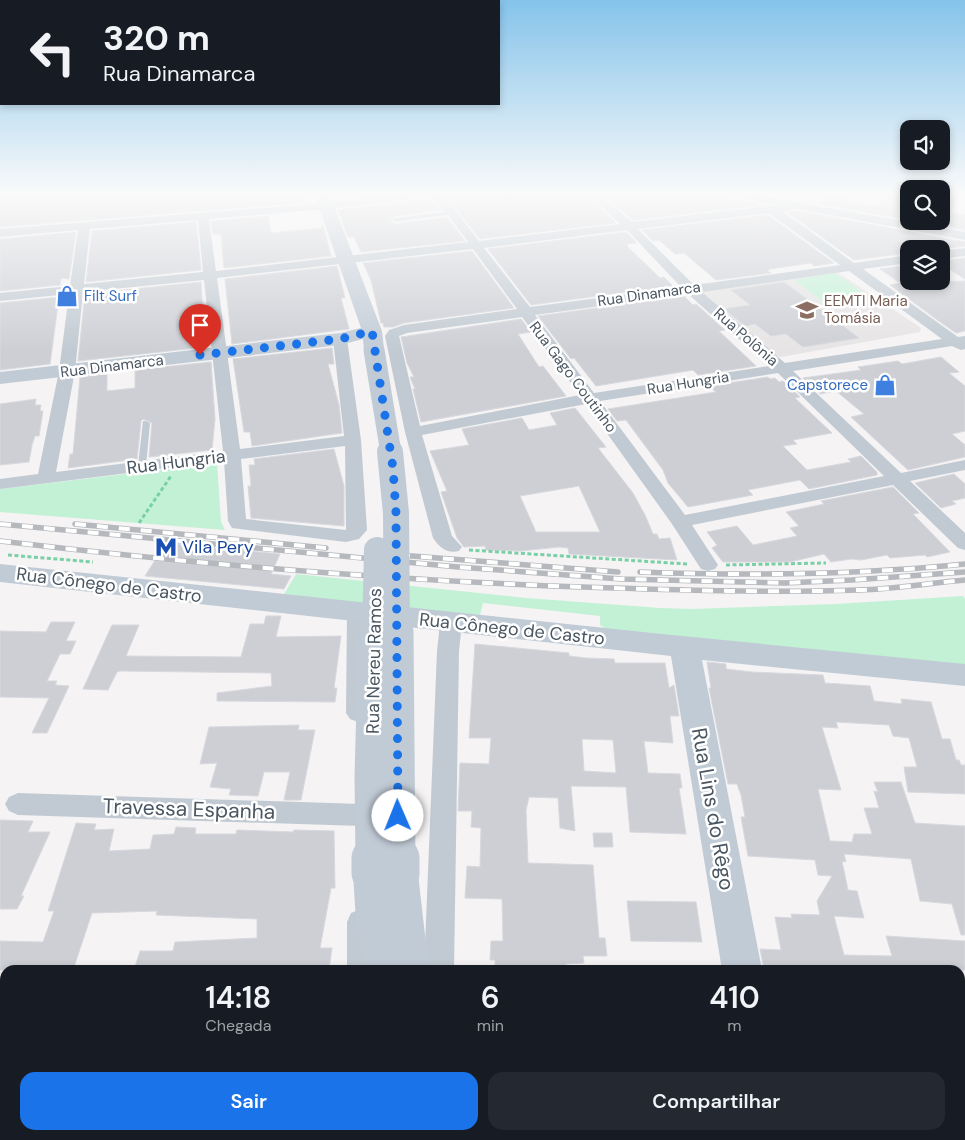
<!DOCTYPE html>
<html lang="pt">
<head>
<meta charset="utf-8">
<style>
  :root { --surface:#171b24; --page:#242831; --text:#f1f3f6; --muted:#9ea1a6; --accent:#1a73e8 }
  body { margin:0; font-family:"DM Sans",sans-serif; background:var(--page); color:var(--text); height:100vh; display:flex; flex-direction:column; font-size:19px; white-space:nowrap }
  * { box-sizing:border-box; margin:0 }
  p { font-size:16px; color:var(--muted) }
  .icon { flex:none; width:28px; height:28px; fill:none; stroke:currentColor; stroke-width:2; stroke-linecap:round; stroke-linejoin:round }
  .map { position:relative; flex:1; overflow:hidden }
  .side { position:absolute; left:0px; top:965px; width:965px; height:175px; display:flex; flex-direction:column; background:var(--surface); border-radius:15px 15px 0 0; box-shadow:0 2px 8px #0003 }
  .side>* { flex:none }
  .hud { position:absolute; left:0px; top:0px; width:500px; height:105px; box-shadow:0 2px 8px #0003; background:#171b24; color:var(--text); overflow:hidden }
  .fabs { position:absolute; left:900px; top:120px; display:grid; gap:10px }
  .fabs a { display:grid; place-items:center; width:50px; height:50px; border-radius:10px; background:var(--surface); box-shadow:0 2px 8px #0003; font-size:25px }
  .pin { position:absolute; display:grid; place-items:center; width:42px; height:42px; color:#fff; margin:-51px -21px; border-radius:50% 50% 50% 0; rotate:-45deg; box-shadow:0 0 5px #0007 }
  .pin .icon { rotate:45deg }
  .me { position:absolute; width:55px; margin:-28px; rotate:359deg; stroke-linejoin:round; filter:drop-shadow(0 0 4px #0008) }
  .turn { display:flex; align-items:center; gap:18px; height:105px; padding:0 20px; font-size:22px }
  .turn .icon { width:65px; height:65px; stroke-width:2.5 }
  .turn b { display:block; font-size:35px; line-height:42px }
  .eta { display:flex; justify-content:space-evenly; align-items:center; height:85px; text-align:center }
  .eta b { font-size:30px; font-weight:600; line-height:35px }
  .primary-button { display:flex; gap:10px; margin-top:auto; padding:10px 20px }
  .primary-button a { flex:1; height:58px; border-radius:15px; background:var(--accent); color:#fff; font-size:20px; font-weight:600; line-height:58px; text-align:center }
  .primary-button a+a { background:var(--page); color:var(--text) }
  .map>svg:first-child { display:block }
  .education { fill:#e6e4e5 }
  .green { fill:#c3f1d5 }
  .building { fill:#cdcfd5; stroke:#d7d9de; fill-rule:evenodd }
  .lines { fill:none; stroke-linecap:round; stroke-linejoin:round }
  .path { stroke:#7ad0a6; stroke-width:3; stroke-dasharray:4 2.5; stroke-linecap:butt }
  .lane { fill:#c1cad2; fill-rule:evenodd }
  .street { fill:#c1cad2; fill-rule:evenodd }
  .secondary { fill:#c1cbd6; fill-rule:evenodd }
  .rail-casing { stroke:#b5b8bd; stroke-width:5.5 }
  .rail { stroke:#fff; stroke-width:4; stroke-dasharray:11; stroke-linecap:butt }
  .secondary-bridge-far3 { stroke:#c1cbd6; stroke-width:21 }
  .secondary-bridge-far2 { stroke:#c1cbd6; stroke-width:26 }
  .secondary-bridge-far1 { stroke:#c1cbd6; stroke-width:33 }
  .secondary-bridge { stroke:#c1cbd6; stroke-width:41 }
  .route { stroke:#1a73e8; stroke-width:9; stroke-dasharray:0 16.2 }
  .labels { text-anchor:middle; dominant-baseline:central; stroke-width:5; stroke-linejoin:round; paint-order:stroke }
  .far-street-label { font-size:15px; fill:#4a5661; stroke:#fff }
  .far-shop-label { font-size:15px; fill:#366cbe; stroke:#fff; text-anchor:start }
  .far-education-label { font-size:15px; fill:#785e54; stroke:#fff; text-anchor:start }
  .street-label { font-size:18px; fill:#4a5661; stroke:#fff }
  .transit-label { font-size:18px; fill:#164399; stroke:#fff; text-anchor:start }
  .near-street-label { font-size:21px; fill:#4a5661; stroke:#fff }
</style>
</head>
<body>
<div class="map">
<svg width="965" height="1140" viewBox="0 0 965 1140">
  <rect width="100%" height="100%" fill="#f5f3f3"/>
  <path class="education" d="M 836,271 L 921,328 L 920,332 L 781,357 L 776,356 L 700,290 Z"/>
  <path class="green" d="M 835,273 L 875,301 L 832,308 L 794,280 Z
    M 217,463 L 221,522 L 225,530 L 0,512 L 0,489 Z
    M 296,574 L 526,598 L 660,608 L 692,609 L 836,604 L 963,596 L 965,599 L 965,667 L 606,629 L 600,625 L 600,616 L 483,603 L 480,615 L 283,596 Z"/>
  <path class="building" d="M 0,193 L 303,193 L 303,203 L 0,227 Z
    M 354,193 L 400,193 L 348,199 Z
    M 446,193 L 585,193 L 616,223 L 480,239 L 457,210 L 444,196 Z
    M 600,193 L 721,193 L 729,198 L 764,205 L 633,220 Z
    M 831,193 L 852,193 L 845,201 L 878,207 L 890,193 L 909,193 L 909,220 L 820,204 Z
    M 941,195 L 959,198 L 950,212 L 965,215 L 965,230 L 915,221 L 941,221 Z
    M 429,199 L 441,210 L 395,216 L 390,221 L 395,224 L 447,217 L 465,241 L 361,252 L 354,237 L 348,237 L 338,210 Z
    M 798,211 L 965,242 L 965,246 L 941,249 L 909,249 L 909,253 L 854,260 L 787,212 Z
    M 768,215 L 834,263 L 814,266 L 811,263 L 770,269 L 767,270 L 771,273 L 716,280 L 684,253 L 675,254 L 659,240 L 653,241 L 642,230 Z
    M 268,216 L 271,233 L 321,228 L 323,225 L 331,256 L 224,268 L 221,234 L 213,234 L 211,221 Z
    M 196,222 L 201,270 L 86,282 L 92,231 Z
    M 76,232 L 69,279 L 61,278 L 60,285 L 0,291 L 0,239 Z
    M 626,232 L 637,243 L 627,244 L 627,246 L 660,278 L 664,277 L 673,286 L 531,305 L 488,249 Z
    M 472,251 L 514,308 L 404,323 L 393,327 L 384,327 L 383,323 L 381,323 L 371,280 L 363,263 Z
    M 965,258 L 965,279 L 941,264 L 941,261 Z
    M 909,265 L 909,282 L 965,281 L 965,331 L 956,333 L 936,319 L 890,285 L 900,283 L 880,269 Z
    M 337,266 L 345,298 L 341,298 L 349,329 L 232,344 L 225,279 Z
    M 201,282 L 205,347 L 78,361 L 85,294 Z
    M 784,282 L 838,322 L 859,338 L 803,347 L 786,334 L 771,336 L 755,324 L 745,326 L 724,309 L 750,305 L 731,290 Z
    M 684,296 L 693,305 L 696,304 L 725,330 L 719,331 L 756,366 L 698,375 L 693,370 L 596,386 L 574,358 L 571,359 L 538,316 Z
    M 59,297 L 50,364 L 0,370 L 0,303 Z
    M 521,319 L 531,332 L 518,334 L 539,367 L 543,366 L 566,396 L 421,422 L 413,389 L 415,389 L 410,377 L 414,377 L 407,363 L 401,337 Z
    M 332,348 L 334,364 L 328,364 L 339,405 L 342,433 L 252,446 L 250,432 L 244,432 L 233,359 Z
    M 941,357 L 959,372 L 949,373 L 965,386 L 965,431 L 952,434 L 965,445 L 965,457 L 908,470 L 851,417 L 864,414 L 836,391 L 820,394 L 803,378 L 861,370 L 858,367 L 898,361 L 902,364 Z
    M 211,362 L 215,419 L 212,450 L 149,457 L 152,423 L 143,419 L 141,421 L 137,459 L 68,468 L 70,454 L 73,454 L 80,377 L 107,374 L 107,391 L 135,388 L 135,370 Z
    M 768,377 L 770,379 L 775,378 L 779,382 L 783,381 L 800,397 L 795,398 L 832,433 L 793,440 L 797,444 L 783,446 L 807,470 L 851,462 L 848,459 L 861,456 L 877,472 L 877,475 L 809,489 L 800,480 L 748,490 L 753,495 L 688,507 L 668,483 L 663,470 L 626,420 L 617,421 L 608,409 L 716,392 L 709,386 Z
    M 36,399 L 35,405 L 41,405 L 40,411 L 43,411 L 39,436 L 35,436 L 32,445 L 29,462 L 0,465 L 0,404 Z
    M 575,408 L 606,447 L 598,448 L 633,493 L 645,515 L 653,534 L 657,534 L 659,539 L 670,538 L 677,560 L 569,554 L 568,548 L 559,547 L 521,551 L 486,550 L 485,546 L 464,547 L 457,538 L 441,492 L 447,491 L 430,451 L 469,445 L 462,429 L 522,418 L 529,430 L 557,425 L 550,413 ZM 579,486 L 600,532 L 536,532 L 520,496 Z
    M 334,449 L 344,486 L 344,526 L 251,518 L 248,486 L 251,486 L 249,465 L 255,465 L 254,459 Z
    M 954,474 L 965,484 L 965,498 L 952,501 L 956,504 L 941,508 L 915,483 Z
    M 893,487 L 919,513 L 913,514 L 950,552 L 927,557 L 925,555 L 890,558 L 887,555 L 861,560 L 851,559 L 831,562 L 824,554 L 790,562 L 723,562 L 712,548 L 717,545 L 707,532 L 737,526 L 753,545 L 797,536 L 790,528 L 799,526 L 786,512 L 824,504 L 821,501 Z
    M 166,543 L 280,554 L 271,574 L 291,576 L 284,589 L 145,576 Z
    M 266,616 L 281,616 L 276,637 L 341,636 L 334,688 L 337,688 L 335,702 L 217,701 L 217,693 L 272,686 L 271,673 L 120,671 L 117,672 L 108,690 L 83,689 L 112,625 L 139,625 L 126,656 L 241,657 L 250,624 L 264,624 Z
    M 51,622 L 75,622 L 66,641 L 76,641 L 70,654 L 60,654 L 47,681 L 57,681 L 55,685 L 69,686 L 47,733 L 32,733 L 49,698 L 0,697 L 0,631 L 46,632 Z
    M 475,644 L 569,653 L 569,656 L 586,658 L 614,659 L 615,663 L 665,663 L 669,688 L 674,685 L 679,716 L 670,716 L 673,743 L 644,741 L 648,773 L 680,774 L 682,788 L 679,788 L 686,834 L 630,832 L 626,787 L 571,786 L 575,831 L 560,828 L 558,798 L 529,797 L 526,810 L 528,863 L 593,865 L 599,938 L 605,938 L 607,956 L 583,956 L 584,963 L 566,964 L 566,970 L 495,970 L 495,960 L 490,960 L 491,941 L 503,941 L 502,899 L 465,898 L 467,866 L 480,867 L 481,828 L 471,827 L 472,811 L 458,811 L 460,763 L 489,764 L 491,738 L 469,738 ZM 582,739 L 613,740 L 616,773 L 584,771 Z
    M 707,662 L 726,664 L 726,669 L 752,672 L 823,675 L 825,683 L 870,686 L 874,701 L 902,704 L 901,699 L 931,702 L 942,739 L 950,739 L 956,760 L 959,760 L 961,765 L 965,765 L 965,794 L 908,792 L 904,767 L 917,767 L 909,738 L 893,736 L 889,725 L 836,722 L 838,728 L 822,727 L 841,790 L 818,789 L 830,841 L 852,842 L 854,834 L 872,834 L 864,808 L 879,808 L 874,791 L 878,792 L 874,782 L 901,782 L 915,823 L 965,826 L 965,935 L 961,935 L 952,904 L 920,901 L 911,859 L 844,854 L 846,862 L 842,861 L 848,890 L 857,891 L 864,918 L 834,916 L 844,955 L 892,956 L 886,936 L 965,941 L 965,970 L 764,969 L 760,949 L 781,950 L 775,917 L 792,918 L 791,914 L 820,915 L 817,901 L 832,876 L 818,875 L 815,860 L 748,856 L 741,817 L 745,817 L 741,795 L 737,784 L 728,784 L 709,688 L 711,688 Z
    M 299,725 L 298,730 L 315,730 L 301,800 L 284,800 L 290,772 L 264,772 L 258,796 L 229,795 L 231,789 L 210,787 L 217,763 L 200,764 L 209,727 Z
    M 0,820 L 33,821 L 28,832 L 50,832 L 21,896 L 24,896 L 17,909 L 0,909 Z
    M 76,823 L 96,824 L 94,830 L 114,829 L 109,851 L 150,849 L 153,835 L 174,834 L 176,827 L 196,828 L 195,834 L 236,834 L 237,830 L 293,832 L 294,830 L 334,831 L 335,888 L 331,888 L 320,948 L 332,948 L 329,970 L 134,970 L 140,951 L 173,951 L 175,942 L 257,938 L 257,919 L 156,915 L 157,911 L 92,913 L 73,970 L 0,970 L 0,941 L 43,942 L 54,911 L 48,911 Z
    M 593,833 L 612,833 L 613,847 L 594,847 Z
    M 627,901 L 696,902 L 702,942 L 631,941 Z"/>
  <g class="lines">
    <path class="path" d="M 139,523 L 171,476
      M 469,550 L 687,564
      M 8,555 L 93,562
      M 726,565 L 826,563"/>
    <path class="lane" d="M 452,211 L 455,213 L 454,214 L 395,222 L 392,220 L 395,218 Z
      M 143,421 L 146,421 L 150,423 L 146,466 L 142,469 L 138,466 Z"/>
    <path class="street" d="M 413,193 L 444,193 L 441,196 L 456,211 L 479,241 L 620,224 L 587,193 L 598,193 L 632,222 L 776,205 L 729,196 L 723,193 L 745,193 L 965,232 L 965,240 L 798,209 L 782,211 L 854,263 L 909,255 L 909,263 L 863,269 L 958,337 L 965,336 L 965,349 L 961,350 L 952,346 L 793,371 L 901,473 L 965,460 L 965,470 L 910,481 L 965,533 L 965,550 L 958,548 L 893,485 L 692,525 L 718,565 L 715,569 L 708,571 L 701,569 L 672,524 L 586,404 L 422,435 L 452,536 L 462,547 L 459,551 C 447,554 440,548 433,538 L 405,432 L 385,336 L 389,330 L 404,325 L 517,309 L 473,249 L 217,278 L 240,449 L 344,436 L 333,339 L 335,336 L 345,336 L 347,339 L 361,440 L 367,530 L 359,539 L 346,542 L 232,528 L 228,521 L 224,461 L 0,489 L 0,479 L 38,474 L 59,371 L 69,294 L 0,301 L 0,293 L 70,286 L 78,230 L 0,237 L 0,229 L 326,203 ZM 430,197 L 448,215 L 468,242 L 216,271 L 209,219 L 326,209 ZM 769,213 L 840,265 L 694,285 L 638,229 ZM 198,220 L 203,272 L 84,284 L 90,229 ZM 627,230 L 681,287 L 530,307 L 484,248 ZM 849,271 L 942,339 L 785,363 L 702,292 ZM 204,280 L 223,451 L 56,472 L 75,371 L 83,292 ZM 688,294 L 769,366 L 594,393 L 535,315 ZM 522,317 L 580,395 L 420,426 L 399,336 L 407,333 ZM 778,373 L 884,476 L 685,515 L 600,401 ZM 345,446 L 346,530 L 246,519 L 241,459 Z
      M 965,248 L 965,256 L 941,259 L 941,251 Z
      M 357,604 L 364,606 L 367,611 L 370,713 L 366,719 L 358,722 L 350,719 L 346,713 L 347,611 L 350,606 Z
      M 451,616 L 459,618 L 462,623 L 459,651 L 454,970 L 424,970 L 437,651 L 440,623 L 443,618 Z
      M 18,793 L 361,804 L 370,807 L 374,815 L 370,823 L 361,826 L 18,815 L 9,811 L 5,804 L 9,797 Z
      M 361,909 L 371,913 L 375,922 L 377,970 L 347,970 L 347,922 L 351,913 Z
      M 0,1033 L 5,1033 L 5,1065 L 0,1065 Z
      M 960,1070 L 965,1071 L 965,1103 L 960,1102 Z
      M 5,1120 L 5,1135 L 26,1135 L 24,1140 L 0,1140 L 0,1122 Z
      M 754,1135 L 788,1135 L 789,1140 L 755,1140 Z"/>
    <path class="secondary" d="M 314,193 L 329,193 L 382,331 L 384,349 L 381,353 L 374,355 L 367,353 L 364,349 L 363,339 L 340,345 L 0,384 L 0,372 L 340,333 L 361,328 Z
      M 0,564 L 662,634 L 965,664 L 965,686 L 702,660 L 762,970 L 722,970 L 671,656 L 0,582 Z
      M 372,857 L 386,862 L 399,858 L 412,862 L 418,874 L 429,970 L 366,970 L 356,922 L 353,873 L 359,861 Z
      M 386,1135 L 432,1135 L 431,1140 L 385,1140 Z"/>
    <g class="rail-casing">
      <path id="rail" d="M 0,524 L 458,567 L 621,579 L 785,583 L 852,580 L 965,572
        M 75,524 L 326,548
        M 0,541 C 193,564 387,580 581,587 C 674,590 766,593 859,590 C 894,589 930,583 965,580
        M 399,555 L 618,572
        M 640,572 C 749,576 857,575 965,564"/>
    </g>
    <use href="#rail" class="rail"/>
    <path class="secondary-bridge-far3" d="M 374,350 L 391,453"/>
    <path class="secondary-bridge-far2" d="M 390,452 L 396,513 L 397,634
      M 375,634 L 377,550"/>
    <path class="secondary-bridge-far1" d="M 397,632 L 399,859
      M 372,859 L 371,776 L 375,632"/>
    <path class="secondary-bridge" d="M 372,858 L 372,873
      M 399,858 L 399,874"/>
  </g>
  <linearGradient id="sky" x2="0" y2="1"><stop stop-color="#85c3ea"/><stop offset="0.55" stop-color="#fafafa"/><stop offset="1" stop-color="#fafafa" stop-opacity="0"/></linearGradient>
  <rect width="965" height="352" fill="url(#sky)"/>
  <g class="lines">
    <path class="route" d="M 200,355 L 340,339 L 372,331 L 393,468 L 396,513 L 398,816"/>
  </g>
  <defs>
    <g id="shop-bare" transform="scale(1.725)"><path d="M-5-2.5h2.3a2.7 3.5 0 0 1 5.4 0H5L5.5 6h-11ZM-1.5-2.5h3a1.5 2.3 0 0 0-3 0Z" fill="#3f7fe0" stroke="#fff" stroke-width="2.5" paint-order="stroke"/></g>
    <g id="school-bare" transform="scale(1.725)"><path d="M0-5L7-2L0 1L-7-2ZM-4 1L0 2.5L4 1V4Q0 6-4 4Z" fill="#8d6e63" stroke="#fff" stroke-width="2.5" paint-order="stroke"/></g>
    <g id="metro-bare" transform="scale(1.725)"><path d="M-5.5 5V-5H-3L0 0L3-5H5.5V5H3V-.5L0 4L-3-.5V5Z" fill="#1a4fb4" stroke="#fff" stroke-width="2.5" paint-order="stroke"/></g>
  </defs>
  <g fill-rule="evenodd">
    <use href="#shop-bare" x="67" y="296"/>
    <use href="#school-bare" x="807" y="310"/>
    <use href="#shop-bare" x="885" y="385"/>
    <use href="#metro-bare" x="166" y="547"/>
  </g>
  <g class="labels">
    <g class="far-street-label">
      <text transform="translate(649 294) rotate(-8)">Rua Dinamarca</text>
      <text transform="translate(746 337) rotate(41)">Rua Polônia</text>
      <text transform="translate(112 366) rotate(-7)">Rua Dinamarca</text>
      <text transform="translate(573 377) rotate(53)">Rua Gago Coutinho</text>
      <text transform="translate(688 383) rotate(-9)">Rua Hungria</text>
    </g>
    <g class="far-shop-label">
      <text x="84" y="296">Filt Surf</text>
      <text x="868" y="385" text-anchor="end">Capstorece</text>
    </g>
    <g class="far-education-label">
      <text x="824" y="301">EEMTI Maria<tspan x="824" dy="17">Tomásia</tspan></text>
    </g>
    <g class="street-label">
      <text transform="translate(176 462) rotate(-7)">Rua Hungria</text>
      <text transform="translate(109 585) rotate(7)">Rua Cônego de Castro</text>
      <text transform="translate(512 629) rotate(6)">Rua Cônego de Castro</text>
      <text transform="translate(374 661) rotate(-89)">Rua Nereu Ramos</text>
    </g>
    <g class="transit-label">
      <text x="182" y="547">Vila Pery</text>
    </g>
    <g class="near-street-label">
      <text transform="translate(189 809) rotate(2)">Travessa Espanha</text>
      <text transform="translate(713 809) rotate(80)">Rua Lins do Rêgo</text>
    </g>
  </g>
</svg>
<div class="fabs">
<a><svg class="icon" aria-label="sound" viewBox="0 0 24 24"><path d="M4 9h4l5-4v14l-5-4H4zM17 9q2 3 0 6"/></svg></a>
<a><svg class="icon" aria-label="search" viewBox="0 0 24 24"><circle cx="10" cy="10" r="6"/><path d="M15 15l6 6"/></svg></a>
<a><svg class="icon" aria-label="layers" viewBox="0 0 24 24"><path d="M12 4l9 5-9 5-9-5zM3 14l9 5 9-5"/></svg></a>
</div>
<div class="pin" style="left:200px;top:355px;background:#d93025"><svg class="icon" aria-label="arrive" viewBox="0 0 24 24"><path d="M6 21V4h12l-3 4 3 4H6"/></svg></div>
<svg class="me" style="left:398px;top:816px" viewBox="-20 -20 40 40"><circle r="19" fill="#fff"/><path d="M0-13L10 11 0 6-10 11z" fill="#1a73e8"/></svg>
<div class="hud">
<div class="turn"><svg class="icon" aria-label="left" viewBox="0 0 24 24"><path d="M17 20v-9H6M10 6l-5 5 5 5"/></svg><div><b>320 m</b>Rua Dinamarca</div></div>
</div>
<section class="side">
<div class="eta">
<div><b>14:18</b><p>Chegada</p></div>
<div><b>6</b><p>min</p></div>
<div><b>410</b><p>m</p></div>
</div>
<div class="primary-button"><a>Sair</a><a>Compartilhar</a></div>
</section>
</div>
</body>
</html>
